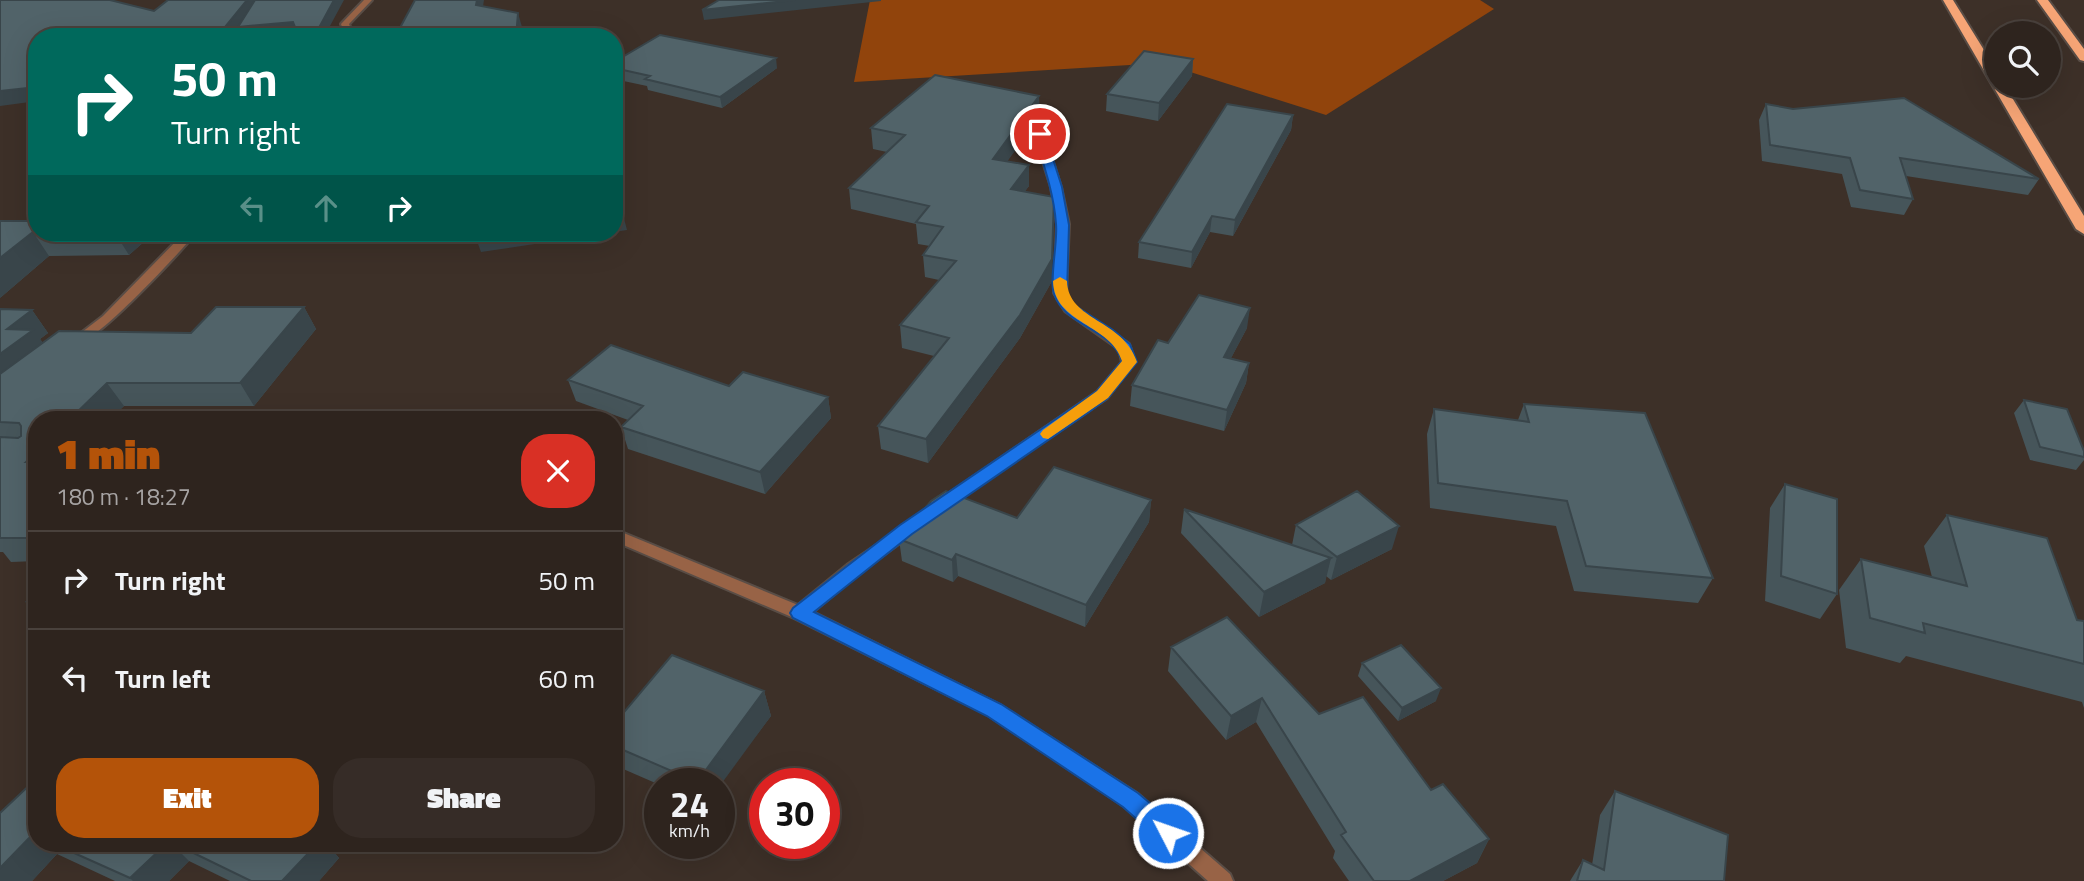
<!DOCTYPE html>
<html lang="en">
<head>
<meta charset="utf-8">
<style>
  :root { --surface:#2e241e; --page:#362c27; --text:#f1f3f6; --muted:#a7a4a4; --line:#49413c; --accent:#b45309 }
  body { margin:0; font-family:"Titillium Web",sans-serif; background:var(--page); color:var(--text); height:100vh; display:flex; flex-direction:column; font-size:26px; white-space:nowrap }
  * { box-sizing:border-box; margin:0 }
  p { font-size:23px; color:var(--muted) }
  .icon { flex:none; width:38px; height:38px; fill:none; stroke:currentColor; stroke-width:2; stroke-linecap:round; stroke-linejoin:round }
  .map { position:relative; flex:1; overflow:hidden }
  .details { position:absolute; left:28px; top:411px; width:595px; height:441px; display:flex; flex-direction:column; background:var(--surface); border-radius:28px; box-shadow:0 7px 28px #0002,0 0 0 2px var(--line) }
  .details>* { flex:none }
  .guide { position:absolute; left:28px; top:28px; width:595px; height:214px; border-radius:28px; box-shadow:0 7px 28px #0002,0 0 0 2px var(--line); background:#00695c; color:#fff; overflow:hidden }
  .fabs { position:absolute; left:1984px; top:21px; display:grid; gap:14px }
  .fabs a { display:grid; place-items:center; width:77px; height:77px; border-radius:50%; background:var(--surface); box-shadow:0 7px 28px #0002,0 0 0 2px var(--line); font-size:35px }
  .speed { position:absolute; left:644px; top:768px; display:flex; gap:14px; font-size:35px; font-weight:700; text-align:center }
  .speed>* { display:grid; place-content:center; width:91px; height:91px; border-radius:50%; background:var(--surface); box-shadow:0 7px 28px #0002,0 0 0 2px var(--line); line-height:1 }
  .speed small { font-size:18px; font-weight:400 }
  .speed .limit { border:10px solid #d22; background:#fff; color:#111 }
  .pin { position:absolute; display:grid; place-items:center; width:60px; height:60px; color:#fff; margin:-30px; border:4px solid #fff; border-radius:50%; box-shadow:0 2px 7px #0007 }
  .me { position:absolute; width:77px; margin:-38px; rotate:311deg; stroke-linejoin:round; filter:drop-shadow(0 0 5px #0008) }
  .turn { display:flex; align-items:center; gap:24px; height:147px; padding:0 28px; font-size:32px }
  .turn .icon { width:91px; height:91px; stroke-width:2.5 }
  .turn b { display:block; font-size:49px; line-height:60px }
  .lanes { display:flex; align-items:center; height:66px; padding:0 28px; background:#0003; justify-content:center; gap:35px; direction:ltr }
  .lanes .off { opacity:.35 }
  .round { display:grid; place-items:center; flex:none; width:74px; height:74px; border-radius:28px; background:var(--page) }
  .overview { display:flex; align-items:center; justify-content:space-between; height:119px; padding:0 28px }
  h1 { font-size:42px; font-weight:800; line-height:52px; color:var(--accent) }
  .button { display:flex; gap:14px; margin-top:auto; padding:14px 28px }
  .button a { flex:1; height:80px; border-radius:28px; background:var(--accent); color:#fff; font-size:28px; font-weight:800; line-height:80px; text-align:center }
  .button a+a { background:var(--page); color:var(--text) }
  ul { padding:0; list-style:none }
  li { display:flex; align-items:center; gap:21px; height:98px; padding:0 28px; border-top:2px solid var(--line) }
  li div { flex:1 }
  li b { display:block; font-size:26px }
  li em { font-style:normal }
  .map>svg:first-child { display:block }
  .forest { fill:#91440c }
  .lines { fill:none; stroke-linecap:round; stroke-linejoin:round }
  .minor-casing { stroke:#594d46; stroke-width:4 }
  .trunk-casing { stroke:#594d46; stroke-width:4 }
  .minor { fill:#986346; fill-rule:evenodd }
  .trunk { fill:#f6a576; fill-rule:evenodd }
  .wall { fill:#46555a }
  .shaded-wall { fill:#39454a }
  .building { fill:#516369; stroke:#39454a; stroke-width:2 }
  .route { fill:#1a73e8; stroke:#114b97; stroke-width:2 }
  .slow { fill:#f59e0b }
</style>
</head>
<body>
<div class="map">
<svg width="2084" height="881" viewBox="0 0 2084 881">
  <rect width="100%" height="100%" fill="#3d3028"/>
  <path class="forest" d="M 870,0 L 1480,0 L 1494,9 L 1326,115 L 1162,63 L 854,82 Z"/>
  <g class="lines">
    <g class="minor-casing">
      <path id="minor" d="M 364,0 L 372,0 L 349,24 L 352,32 L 360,37 C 348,37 345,36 341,24 Z
        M 1039,131 L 1044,134 L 1061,187 L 1069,224 L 1066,293 L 1074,306 L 1129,344 L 1135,362 L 1107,398 L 943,510 L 938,509 L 936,505 L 938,501 L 1097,392 L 1122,362 L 1119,349 L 1065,311 L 1054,293 L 1057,224 L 1051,187 L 1034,134 Z
        M 184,233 L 196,233 C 180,252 92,348 73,345 L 71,342 L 73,339 L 103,316 Z
        M 924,513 L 929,514 L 932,518 L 929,522 L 859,573 L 813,612 L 1000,705 L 1138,794 L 1230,874 L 1233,881 L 1208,881 L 1124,806 L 988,715 L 794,618 L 614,541 L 614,529 L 798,605 L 847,565 Z"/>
    </g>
    <g class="trunk-casing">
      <path id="trunk" d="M 1943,0 L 1953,0 L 1997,71 L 1997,86 L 2005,86 L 2084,216 L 2084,234 L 2076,229 Z
        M 2037,0 L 2048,0 L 2084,49 L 2084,61 L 2080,60 Z"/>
    </g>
    <use href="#minor" class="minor"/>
    <use href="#trunk" class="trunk"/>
  </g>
  <path class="wall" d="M 1193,59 L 1192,76 L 1158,121 L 1106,111 L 1107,94 Z
    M 614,62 L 777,68 L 722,108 L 648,90 L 647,86 L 614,79 Z
    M 1766,104 L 2039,179 L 2028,195 L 1906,176 L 1913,199 L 1904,215 L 1851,207 L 1842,174 L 1762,161 L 1759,120 Z
    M 1293,115 L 1291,130 L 1233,236 L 1210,232 L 1191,268 L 1138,258 L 1139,242 Z
    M 1040,116 L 1007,161 L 1029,165 L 1029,186 L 1025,191 L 1052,281 L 1020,338 L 928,463 L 881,449 L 878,426 L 934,356 L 902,348 L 900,325 L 939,280 L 925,277 L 923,255 L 930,246 L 918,244 L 916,224 L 851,209 L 849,188 L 887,152 L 873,149 L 871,128 Z
    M 37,214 L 37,233 L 154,233 L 129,255 L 49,256 L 0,298 L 32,221 Z
    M 304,307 L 316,329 L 254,406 L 124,406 L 109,420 L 37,420 L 37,561 L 11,562 L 3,552 L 0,552 L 0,309 L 32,310 L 48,333 L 40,339 L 42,342 L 191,333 Z
    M 1247,328 L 1231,358 L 1249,363 L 1246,383 L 1224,431 L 1130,406 L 1132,385 L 1168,343 Z
    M 568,380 L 729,386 L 828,397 L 831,418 L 765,494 L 628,449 L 621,427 L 628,420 L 576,401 Z
    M 2024,400 L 2084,451 L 2084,460 L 2076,470 L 2030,460 L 2014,413 Z
    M 1524,404 L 1713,578 L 1698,603 L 1574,591 L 1556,526 L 1430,508 L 1427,434 L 1434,409 L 1518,420 Z
    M 1785,484 L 1837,594 L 1820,619 L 1765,601 L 1770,508 Z
    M 1151,500 L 1149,522 L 1085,627 L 958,576 L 953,582 L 902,561 L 899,539 L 1017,518 Z
    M 1184,509 L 1292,545 L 1296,525 L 1392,549 L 1331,580 L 1326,576 L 1325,583 L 1259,617 L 1181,533 Z
    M 1947,515 L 2077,620 L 2084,621 L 2084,708 L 2082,702 L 1906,656 L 1900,663 L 1846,648 L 1839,590 L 1861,559 L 1932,577 L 1924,546 Z
    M 37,587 L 37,612 L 27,601 Z
    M 1171,647 L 1319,714 L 1431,790 L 1489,839 L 1477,863 L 1443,881 L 1349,881 L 1333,858 L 1335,851 L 1256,722 L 1226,740 L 1168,671 Z
    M 1362,663 L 1436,701 L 1398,721 L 1358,676 Z
    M 764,691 L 771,716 L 719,784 L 660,784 L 660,785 L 614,765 L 614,724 Z
    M 37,778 L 37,844 L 327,844 L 339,858 L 319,881 L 230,881 L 189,861 L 169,881 L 115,881 L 57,854 L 32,881 Z
    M 1615,791 L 1724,881 L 1570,881 L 1583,860 L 1592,865 L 1600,815 Z"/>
  <path class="shaded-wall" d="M 247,0 L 259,0 L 293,22 L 297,32 L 243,37 L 239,30 L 234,37 L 217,37 Z
    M 334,0 L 344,0 L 324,37 L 314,37 Z
    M 477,0 L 484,0 L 481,19 L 476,5 Z
    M 795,0 L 881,0 L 881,1 L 704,20 L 702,10 Z
    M 518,13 L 522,27 L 522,37 L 516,37 Z
    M 776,58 L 777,68 L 722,108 L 720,97 Z
    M 1193,59 L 1192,76 L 1158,121 L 1159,103 Z
    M 37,87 L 37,101 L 0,106 L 0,91 Z
    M 1039,96 L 1040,116 L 994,180 L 993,159 Z
    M 1293,115 L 1291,130 L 1233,236 L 1235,220 Z
    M 1029,165 L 1029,186 L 1011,210 L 1011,189 Z
    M 1054,197 L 1052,281 L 1020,338 L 928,463 L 926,439 Z
    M 621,207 L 627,230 L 614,232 L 614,208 Z
    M 1212,216 L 1210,232 L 1191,268 L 1192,252 Z
    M 33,232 L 49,256 L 0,298 L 0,258 Z
    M 115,233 L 154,233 L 129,255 Z
    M 474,233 L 608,233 L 481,252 Z
    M 304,307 L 316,329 L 254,406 L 240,383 Z
    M 1250,308 L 1247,328 L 1221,377 L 1224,357 Z
    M 32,310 L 48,333 L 40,339 L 50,352 L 0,390 L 0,354 L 7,329 Z
    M 1249,363 L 1246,383 L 1224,431 L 1227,410 Z
    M 107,383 L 124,406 L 109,420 L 69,420 Z
    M 828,397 L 831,418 L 765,494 L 760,472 Z
    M 37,452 L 37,475 L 26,462 Z
    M 1151,500 L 1149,522 L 1085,627 L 1086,605 Z
    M 1399,526 L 1392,549 L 1331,580 L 1337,557 Z
    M 956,554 L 958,576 L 953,582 L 952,560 Z
    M 1331,558 L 1325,583 L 1259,617 L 1264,592 Z
    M 1441,688 L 1436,701 L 1398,721 L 1402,708 Z
    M 764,691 L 771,716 L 719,787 L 719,784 L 698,784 L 697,782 Z
    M 1262,698 L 1256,722 L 1226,740 L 1231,716 Z
    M 33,834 L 37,837 L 37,844 L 44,844 L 57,854 L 32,881 L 0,881 L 0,868 Z
    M 1489,839 L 1477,863 L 1443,881 L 1410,881 Z
    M 166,844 L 172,844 L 189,861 L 169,881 L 133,881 L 130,878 Z
    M 317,844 L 327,844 L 339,858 L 319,881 L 282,881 Z"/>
  <path class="building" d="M 0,0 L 110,0 L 154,11 L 168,0 L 247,0 L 217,37 L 37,37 L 37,87 L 0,91 Z
    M 255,0 L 334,0 L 314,37 L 299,37 L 293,22 L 238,27 Z
    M 415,0 L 477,0 L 476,5 L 518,13 L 516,37 L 395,37 Z
    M 719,0 L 795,0 L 702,10 Z
    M 660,35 L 776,58 L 720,97 L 645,79 L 650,76 L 614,68 L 614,62 Z
    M 1144,51 L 1193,59 L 1159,103 L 1107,94 Z
    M 935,75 L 1039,96 L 993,159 L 1029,165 L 1011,189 L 1054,197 L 1052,259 L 1020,315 L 926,439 L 878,426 L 949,338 L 900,325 L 956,261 L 923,255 L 943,227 L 916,222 L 929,206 L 849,188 L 905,135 L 871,128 Z
    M 1904,98 L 2039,179 L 1900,158 L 1913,199 L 1860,190 L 1850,158 L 1770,145 L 1766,104 L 1793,109 Z
    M 1227,104 L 1293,115 L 1235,220 L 1212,216 L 1192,252 L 1139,242 Z
    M 37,214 L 37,232 L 33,232 L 0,258 L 0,221 L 32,221 Z
    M 1199,295 L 1250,308 L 1224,357 L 1249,363 L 1227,410 L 1132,385 L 1158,340 L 1168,343 Z
    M 216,307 L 304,307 L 240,383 L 107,383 L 69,420 L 37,420 L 37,452 L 26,462 L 37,462 L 37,538 L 0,538 L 0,437 L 18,438 L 21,436 L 21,426 L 19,423 L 0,422 L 0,374 L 59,331 L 191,333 Z
    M 0,309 L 32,310 L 7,329 L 33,330 L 0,354 Z
    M 611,345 L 729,386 L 743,372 L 828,397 L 760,472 L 621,427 L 643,406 L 568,380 Z
    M 2024,400 L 2067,409 L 2084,451 L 2084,457 L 2040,447 Z
    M 1524,404 L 1645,413 L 1713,578 L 1586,566 L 1567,501 L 1438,483 L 1434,409 L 1529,422 Z
    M 1054,467 L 1151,500 L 1086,605 L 956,554 L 952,560 L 899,539 L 931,501 L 946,491 L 1017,518 Z
    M 1785,484 L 1837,499 L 1837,594 L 1781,576 Z
    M 1357,491 L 1399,526 L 1337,557 L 1296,525 Z
    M 1184,509 L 1331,558 L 1264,592 Z
    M 1947,515 L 2047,538 L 2077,620 L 2084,621 L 2084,664 L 1923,623 L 1925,633 L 1870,618 L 1861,559 L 1967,586 Z
    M 37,587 L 37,600 L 27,601 Z
    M 1227,617 L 1319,714 L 1363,697 L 1431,790 L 1443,784 L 1489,839 L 1410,881 L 1374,881 L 1341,835 L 1346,832 L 1262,698 L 1231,716 L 1171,647 Z
    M 1401,645 L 1441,688 L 1402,708 L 1362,663 Z
    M 672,655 L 764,691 L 697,782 L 614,746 L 614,724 Z
    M 37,778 L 37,836 L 33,834 L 0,868 L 0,813 Z
    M 1615,791 L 1728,835 L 1724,881 L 1577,881 L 1583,860 L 1604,870 Z
    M 54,844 L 166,844 L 130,878 Z
    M 175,844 L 317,844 L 282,881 L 251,881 Z"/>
  <path class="route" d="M 1040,131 L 1045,134 L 1062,187 L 1069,225 L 1067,293 L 1074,305 L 1113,330 L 1130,344 L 1137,362 L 1108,398 L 1089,412 L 912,534 L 814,612 L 1001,704 L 1138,793 L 1176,825 L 1179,833 L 1176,840 L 1168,843 L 1160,840 L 1123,807 L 987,716 L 793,618 L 790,613 L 793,608 L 900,525 L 1097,391 L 1122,361 C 1112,328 1065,327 1054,294 C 1049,280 1058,242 1056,224 C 1054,193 1043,163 1034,134 Z"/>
  <path class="slow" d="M 1060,277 L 1067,281 C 1068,321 1123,319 1137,362 L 1108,398 L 1048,439 L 1043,438 L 1040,434 L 1043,430 L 1097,391 L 1122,361 C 1111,324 1054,324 1053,281 Z"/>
</svg>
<div class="fabs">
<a><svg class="icon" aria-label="search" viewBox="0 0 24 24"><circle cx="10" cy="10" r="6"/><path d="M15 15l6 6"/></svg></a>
</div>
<div class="speed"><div>24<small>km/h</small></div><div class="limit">30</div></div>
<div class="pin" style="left:1040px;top:134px;background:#d93025"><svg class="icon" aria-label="arrive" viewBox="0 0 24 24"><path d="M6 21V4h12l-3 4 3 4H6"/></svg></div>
<svg class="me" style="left:1168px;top:833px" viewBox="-20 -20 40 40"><circle r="17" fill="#1a73e8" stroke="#fff" stroke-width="3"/><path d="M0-11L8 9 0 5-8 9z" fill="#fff"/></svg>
<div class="guide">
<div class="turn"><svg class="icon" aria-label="right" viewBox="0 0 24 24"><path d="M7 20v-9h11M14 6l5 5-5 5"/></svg><div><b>50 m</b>Turn right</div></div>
<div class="lanes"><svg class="icon off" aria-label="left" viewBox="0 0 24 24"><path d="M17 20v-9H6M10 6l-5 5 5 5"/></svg><svg class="icon off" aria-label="ahead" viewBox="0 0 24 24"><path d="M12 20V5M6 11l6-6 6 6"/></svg><svg class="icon" aria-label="right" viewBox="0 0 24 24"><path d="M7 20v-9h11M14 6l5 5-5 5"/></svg></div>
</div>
<section class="details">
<div class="overview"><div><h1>1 min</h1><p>180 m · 18:27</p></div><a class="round" style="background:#d93025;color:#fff"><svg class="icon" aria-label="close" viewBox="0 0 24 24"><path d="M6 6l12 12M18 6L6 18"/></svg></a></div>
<ul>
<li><svg class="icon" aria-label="right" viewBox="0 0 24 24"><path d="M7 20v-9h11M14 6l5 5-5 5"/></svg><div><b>Turn right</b></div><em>50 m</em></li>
<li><svg class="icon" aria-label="left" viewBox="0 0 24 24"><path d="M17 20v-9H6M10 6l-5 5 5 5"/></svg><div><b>Turn left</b></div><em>60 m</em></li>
</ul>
<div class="button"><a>Exit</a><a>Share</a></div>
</section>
</div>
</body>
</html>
